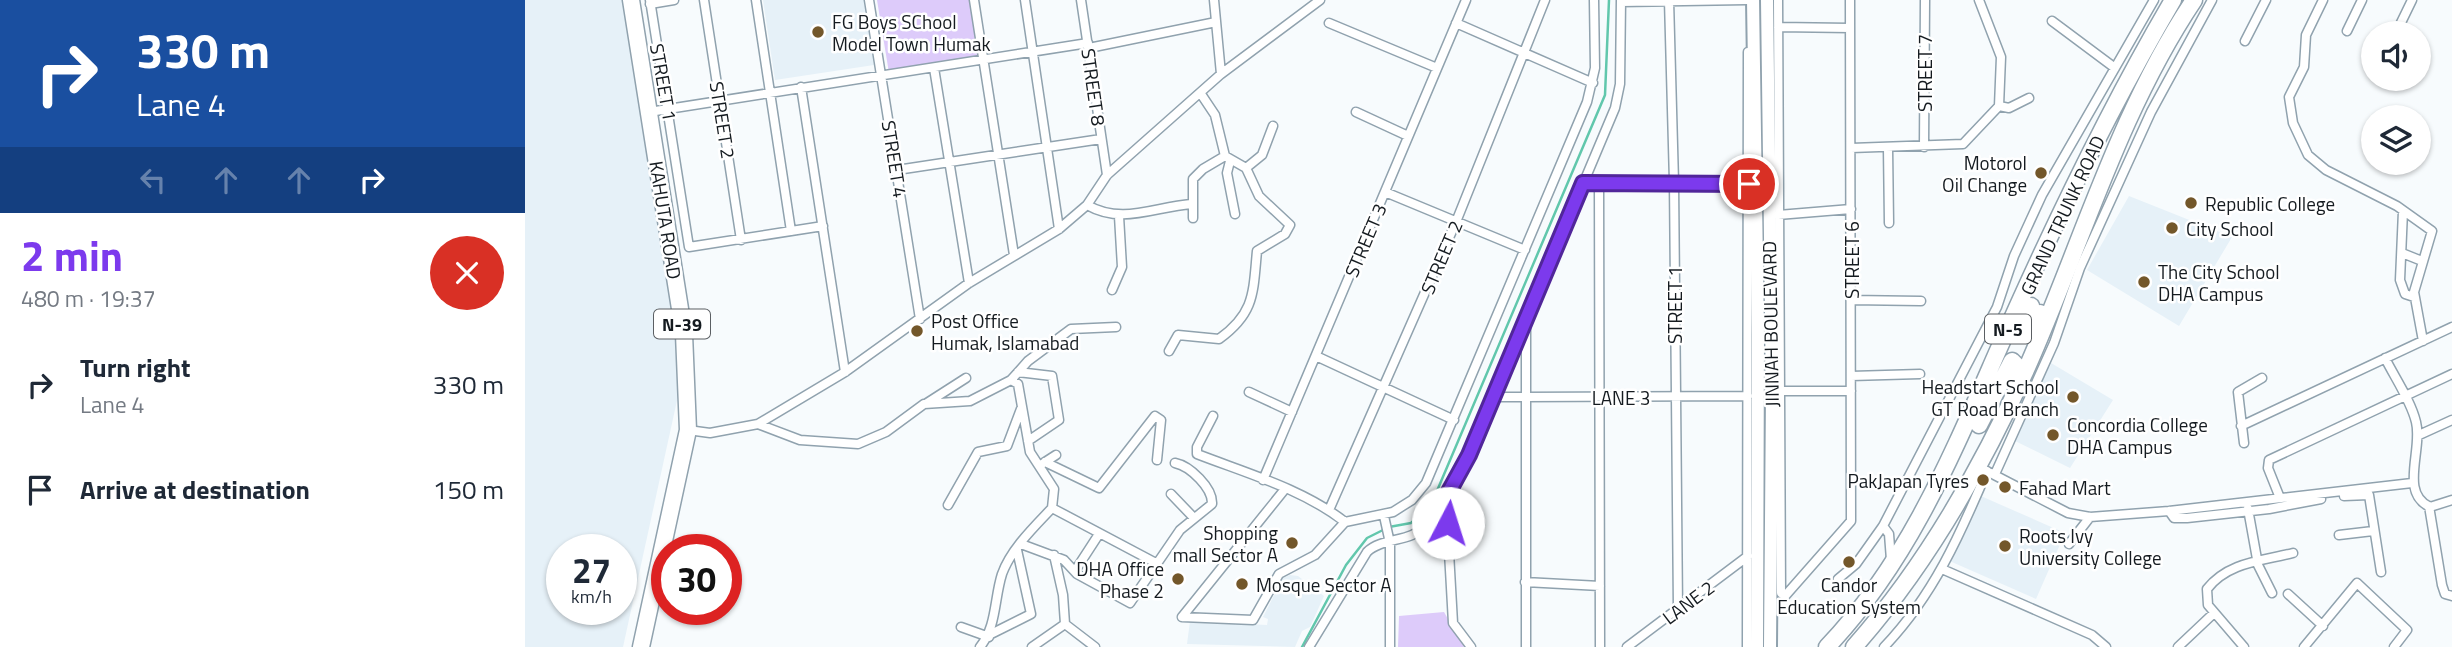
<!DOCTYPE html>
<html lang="en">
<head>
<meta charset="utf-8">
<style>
  :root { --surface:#fff; --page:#f2f2f3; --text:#1f2937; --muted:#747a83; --accent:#7c3aed }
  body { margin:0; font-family:"Titillium Web",sans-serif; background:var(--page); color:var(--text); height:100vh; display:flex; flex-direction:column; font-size:26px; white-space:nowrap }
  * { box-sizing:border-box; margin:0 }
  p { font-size:23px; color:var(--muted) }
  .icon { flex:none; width:38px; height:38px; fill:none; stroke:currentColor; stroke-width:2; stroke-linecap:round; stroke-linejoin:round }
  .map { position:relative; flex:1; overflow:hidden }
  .panel { display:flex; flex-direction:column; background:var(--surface); width:525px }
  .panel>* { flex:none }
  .top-card { background:#1a4fa0; color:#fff; overflow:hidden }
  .controls { position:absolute; left:1836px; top:21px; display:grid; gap:14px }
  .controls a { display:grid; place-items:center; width:70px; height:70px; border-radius:50%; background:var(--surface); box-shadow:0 2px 5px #0004; font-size:35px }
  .speed { position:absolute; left:21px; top:534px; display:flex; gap:14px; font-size:35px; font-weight:700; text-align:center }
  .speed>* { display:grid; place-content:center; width:91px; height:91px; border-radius:50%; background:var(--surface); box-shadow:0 2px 5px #0004; line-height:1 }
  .speed small { font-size:18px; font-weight:400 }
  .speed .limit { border:10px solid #d22; background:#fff; color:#111 }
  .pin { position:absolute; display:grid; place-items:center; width:60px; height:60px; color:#fff; margin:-30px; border:4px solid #fff; border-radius:50%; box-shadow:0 2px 7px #0007 }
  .me { position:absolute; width:77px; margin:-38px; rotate:5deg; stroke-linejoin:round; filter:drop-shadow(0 0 5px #0008) }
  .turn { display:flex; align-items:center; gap:24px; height:147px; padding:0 21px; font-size:32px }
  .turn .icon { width:91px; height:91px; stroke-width:2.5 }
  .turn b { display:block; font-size:49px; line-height:60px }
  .lanes { display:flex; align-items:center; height:66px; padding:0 21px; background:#0003; justify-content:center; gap:35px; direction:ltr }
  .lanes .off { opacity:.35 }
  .round { display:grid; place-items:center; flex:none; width:74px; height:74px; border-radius:37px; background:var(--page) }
  .head { display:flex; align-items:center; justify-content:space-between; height:119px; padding:0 21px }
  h1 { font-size:42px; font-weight:700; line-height:52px; color:var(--accent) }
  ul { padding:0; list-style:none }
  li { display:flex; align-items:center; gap:21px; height:105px; padding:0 21px }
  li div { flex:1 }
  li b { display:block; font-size:26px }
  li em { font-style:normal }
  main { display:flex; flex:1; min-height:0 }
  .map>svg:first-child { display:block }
  .built { fill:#e6f1f8; fill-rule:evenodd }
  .green { fill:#ddcbfa }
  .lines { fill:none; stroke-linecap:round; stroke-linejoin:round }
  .stream { stroke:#61c7ac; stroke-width:2.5 }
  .street-casing { stroke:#90a2ae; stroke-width:11 }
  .secondary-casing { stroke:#90a2ae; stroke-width:16 }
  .highway-casing { stroke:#90a2ae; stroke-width:19 }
  .street { stroke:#fff; stroke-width:8 }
  .secondary { stroke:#fff; stroke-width:12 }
  .highway { stroke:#fff; stroke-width:16 }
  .route-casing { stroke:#51269a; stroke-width:18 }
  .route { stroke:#7c3aed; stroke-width:12 }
  .poi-dot { fill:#73572a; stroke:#fff; stroke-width:2.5 }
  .labels { text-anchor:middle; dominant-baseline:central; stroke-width:5; stroke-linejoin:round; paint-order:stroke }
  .shield { fill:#fff; stroke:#5b5f63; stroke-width:2 }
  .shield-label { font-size:18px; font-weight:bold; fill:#151b20 }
  .poi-label { font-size:19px; fill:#151b20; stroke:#fff; text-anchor:start }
  .street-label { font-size:19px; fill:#151b20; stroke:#fff }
</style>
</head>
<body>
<main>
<section class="panel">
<div class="top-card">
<div class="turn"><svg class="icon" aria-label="right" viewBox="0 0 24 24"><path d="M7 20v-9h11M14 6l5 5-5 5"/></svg><div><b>330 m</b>Lane 4</div></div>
<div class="lanes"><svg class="icon off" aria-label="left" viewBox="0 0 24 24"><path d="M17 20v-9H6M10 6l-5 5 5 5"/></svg><svg class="icon off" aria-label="ahead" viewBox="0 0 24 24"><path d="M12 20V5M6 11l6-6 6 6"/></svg><svg class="icon off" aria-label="ahead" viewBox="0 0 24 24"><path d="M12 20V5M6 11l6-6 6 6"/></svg><svg class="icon" aria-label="right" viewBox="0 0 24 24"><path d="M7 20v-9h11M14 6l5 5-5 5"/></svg></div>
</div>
<div class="head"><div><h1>2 min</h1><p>480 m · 19:37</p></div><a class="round" style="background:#d93025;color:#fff"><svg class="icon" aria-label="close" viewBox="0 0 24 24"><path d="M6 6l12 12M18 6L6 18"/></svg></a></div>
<ul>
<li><svg class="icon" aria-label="right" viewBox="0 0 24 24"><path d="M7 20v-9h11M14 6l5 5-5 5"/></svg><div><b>Turn right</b><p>Lane 4</p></div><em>330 m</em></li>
<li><svg class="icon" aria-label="arrive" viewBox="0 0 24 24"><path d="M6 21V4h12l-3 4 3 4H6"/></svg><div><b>Arrive at destination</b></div><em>150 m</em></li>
</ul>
</section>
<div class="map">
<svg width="1927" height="647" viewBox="0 0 1927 647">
  <rect width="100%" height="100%" fill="#f7fbfd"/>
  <path class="built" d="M 0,0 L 105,0 L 160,364 L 98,647 L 0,647 ZM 37,550 L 96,550 L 96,609 L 37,609 Z
    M 238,0 L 339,0 L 349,65 L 250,80 Z
    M 1604,196 L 1707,237 L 1654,326 L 1562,270 Z
    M 1526,363 L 1588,400 L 1545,468 L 1488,440 L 1521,366 L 1525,367 Z
    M 1449,493 L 1540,533 L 1511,599 L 1420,559 Z
    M 765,575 L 773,576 L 799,596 L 785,627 L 777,631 L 770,647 L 662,644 L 665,621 L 742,625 L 743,619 L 738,617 L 758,578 Z"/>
  <path class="green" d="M 352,0 L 450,0 L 459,56 L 364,73 Z
    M 919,612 L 939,647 L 873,647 L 874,616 Z"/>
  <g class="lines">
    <path class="stream" d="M 777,647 L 821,565 L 842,538 L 864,527 L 886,523 L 906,505 L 1080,95 L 1084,0"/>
    <g class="street-casing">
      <path id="street" d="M 125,0 L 164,247 L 298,226
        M 179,0 L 216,240
        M 231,0 L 266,231
        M 344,0 L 395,319
        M 449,0 L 489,255
        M 500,0 L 534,229
        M 556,0 L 582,175
        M 689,0 L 696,74
        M 1144,0 L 1149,182 L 1153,610
        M 1253,0 L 1256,593 L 1260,596 L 1326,521 L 1325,0
        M 1798,0 L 1781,35 L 1779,67 L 1764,97 L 1768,123 L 1783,155 L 1801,170 L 1872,206 L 1907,231 L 1889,292 L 1898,341
        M 1096,2 L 1222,0
        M 125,4 L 149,0
        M 1527,21 L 1590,68
        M 804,23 L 912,68
        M 931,23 L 1068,83
        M 1253,27 L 1325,28
        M 1822,31 L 1837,0
        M 1871,33 L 1887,0
        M 1720,41 L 1741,0
        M 564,48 L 691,22
        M 409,68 L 444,283
        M 276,87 L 320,372
        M 1474,106 L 1484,108 L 1504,98
        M 124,112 L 563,43
        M 831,112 L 883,136
        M 1399,147 L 1400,0
        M 1326,148 L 1438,144 L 1474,106 L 1476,57 L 1454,0
        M 1363,148 L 1364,223
        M 705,161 L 702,173 L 710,214
        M 721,168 L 737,155 L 748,126
        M 372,170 L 576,139
        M 1058,183 L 1224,184
        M 1074,183 L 1075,647
        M 860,192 L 1000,250
        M 562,205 C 597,225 629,207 666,204
        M 1878,211 L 1875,280 L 1880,294 L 1889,297
        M 1253,215 L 1326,209
        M 668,218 L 668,179 L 678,169 L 700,156
        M 1877,253 L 1897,261
        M 587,290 L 597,267 L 594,216
        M 1326,300 L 1396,301
        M 1001,328 L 1001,647
        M 644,351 L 653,335 L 694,339 C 730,313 728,293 732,251 L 760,234 L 765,225 L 734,196 L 721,168 L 700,156 L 690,115 L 676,94
        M 791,356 L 929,420
        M 1860,358 C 1870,378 1886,401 1891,422 C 1898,450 1874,493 1905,507 L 1927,500
        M 493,372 L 527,376 L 534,420 L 503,441
        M 1326,376 L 1395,374
        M 486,380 L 503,361 L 546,329 L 591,327
        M 1256,391 L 1326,391
        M 724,392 L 767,412
        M 968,397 L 1223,396
        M 402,403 L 441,378
        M 688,416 L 672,447 L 672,454 C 721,473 778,489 820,522
        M 233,424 L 275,440 L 333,444 L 361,432 L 399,404 L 445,401 L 486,380 L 493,384 L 505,452 L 529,489 L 527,508 L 631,563
        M 1716,426 L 1927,327
        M 163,430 L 185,433 L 233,424 L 320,372 L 444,283 L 534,229 L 562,205 L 582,175 L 696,74 L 795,0
        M 1894,435 L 1927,420
        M 1719,443 L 1713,392 L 1737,378
        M 520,462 L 574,488 L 630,416 L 636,420 L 632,460
        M 517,464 L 531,455
        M 1452,466 L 1543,513 L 1565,517 L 1644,511 L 1887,483
        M 1470,474 L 1529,343 L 1555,268 L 1626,112 L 1687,0
        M 738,480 L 941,0
        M 646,494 L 669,518
        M 1819,496 L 1844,495 L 1856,572
        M 1755,498 L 1743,468 L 1744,460 L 1927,374
        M 921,499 L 928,623 L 946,647
        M 423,505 L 453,452 L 482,446 L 496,409
        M 1904,506 L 1917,585 L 1920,594 L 1927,596
        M 1723,509 L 1732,559
        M 804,510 L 931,222 L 1020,0
        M 1644,511 L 1649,518 L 1662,518 L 1744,509 L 1796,499
        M 859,516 L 865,543 L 865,647
        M 1358,526 L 1364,534 L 1366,560
        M 1814,535 L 1848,531
        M 496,544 L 539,560 L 552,574 L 605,603 L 655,530 L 687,504 C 688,488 665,466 650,463
        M 1544,544 L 1565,517
        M 1731,561 L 1747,593
        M 1417,569 L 1567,635 L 1581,647
        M 550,571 L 574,534
        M 1313,579 L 1331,564 L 1358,526 L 1472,307 L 1489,256 L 1517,195 L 1629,0
        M 1000,582 L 1075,586
        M 1763,594 L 1798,626
        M 657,617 L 728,620 L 754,574 L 790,555 L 820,522 L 868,512 L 887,500 L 901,483 L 1062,102 L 1070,68 L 1069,0
        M 657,617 L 760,489
        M 540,624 L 570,647
        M 436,627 L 464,637
        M 466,634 L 506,614 L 492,550
        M 455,647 C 472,626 469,599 477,574 C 486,549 509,527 527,508
        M 507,647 L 540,624 L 538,595 L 529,555
        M 784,647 L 842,552 C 853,541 873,541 887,535 C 917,522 930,481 944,455 L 1090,108 L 1095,84 L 1096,0
        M 1102,647 L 1223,556
        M 1222,647 L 1223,52
        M 1359,647 C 1408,596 1435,535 1462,471
        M 1653,647 L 1689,613
        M 1719,647 L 1683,605 L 1682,589 C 1703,562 1737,561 1768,553
        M 1779,647 L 1832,583 L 1882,630 L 1869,647"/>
    </g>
    <g class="secondary-casing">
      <path id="secondary" d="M 1228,0 L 1233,334 L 1232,647
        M 1242,0 L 1247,394 L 1245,647"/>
    </g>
    <g class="highway-casing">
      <path id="highway" d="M 106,0 L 159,334 L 163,430 L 116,647
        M 1506,306 L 1498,323 L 1500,332 L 1507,330 L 1515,313
        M 1454,425 L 1487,361 L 1492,366 L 1487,381
        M 1302,647 C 1382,563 1425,460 1471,355 C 1524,234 1581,114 1648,0
        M 1329,647 C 1401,566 1455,471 1500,372 C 1556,247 1592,115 1669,0"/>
    </g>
    <use href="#street" class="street"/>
    <use href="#secondary" class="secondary"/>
    <use href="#highway" class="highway"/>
  </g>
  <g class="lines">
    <g class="route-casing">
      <path id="route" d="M 923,523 L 921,497 L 944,455 L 1058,183 L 1224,184"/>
    </g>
    <use href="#route" class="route"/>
  </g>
  <g class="poi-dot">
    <circle cx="293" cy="32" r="7"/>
    <circle cx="1516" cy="173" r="7"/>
    <circle cx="1666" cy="203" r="7"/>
    <circle cx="1647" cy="228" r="7"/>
    <circle cx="1619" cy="282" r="7"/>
    <circle cx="392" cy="331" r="7"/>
    <circle cx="1548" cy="397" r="7"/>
    <circle cx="1528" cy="435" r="7"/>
    <circle cx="1458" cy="480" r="7"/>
    <circle cx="1480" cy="487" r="7"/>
    <circle cx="767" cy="543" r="7"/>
    <circle cx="1480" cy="546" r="7"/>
    <circle cx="1324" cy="562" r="7"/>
    <circle cx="653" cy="579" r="7"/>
    <circle cx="717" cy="584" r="7"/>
  </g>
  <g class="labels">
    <g class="shield">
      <rect x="129" y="309.5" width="56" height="29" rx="5"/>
      <rect x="1460" y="314.5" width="46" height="29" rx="5"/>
    </g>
    <g class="shield-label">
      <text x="157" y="324">N-39</text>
      <text x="1483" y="329">N-5</text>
    </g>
    <g class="poi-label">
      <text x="307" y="21">FG Boys SChool<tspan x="307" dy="22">Model Town Humak</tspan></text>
      <text x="1502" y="162" text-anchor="end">Motorol<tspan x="1502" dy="22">Oil Change</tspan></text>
      <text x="1680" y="203">Republic College</text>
      <text x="1661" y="228">City School</text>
      <text x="1633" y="271">The City School<tspan x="1633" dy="22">DHA Campus</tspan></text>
      <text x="406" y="320">Post Office<tspan x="406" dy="22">Humak, Islamabad</tspan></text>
      <text x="1534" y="386" text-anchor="end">Headstart School<tspan x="1534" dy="22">GT Road Branch</tspan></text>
      <text x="1542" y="424">Concordia College<tspan x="1542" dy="22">DHA Campus</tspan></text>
      <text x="1444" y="480" text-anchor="end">PakJapan Tyres</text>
      <text x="1494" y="487">Fahad Mart</text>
      <text x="753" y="532" text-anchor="end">Shopping<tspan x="753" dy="22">mall Sector A</tspan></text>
      <text x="1494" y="535">Roots Ivy<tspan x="1494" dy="22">University College</tspan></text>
      <text x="639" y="568" text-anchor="end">DHA Office<tspan x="639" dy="22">Phase 2</tspan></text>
      <text x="731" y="584">Mosque Sector A</text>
      <text x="1324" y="584" text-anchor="middle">Candor<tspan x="1324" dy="22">Education System</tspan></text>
    </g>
    <g class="street-label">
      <text transform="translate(1399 73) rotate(-90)">STREET 7</text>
      <text transform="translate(139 82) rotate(80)">STREET 1</text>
      <text transform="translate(569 87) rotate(82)">STREET 8</text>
      <text transform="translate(198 120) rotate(81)">STREET 2</text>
      <text transform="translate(370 159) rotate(81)">STREET 4</text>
      <text transform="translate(1537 215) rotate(-65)">GRAND TRUNK ROAD</text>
      <text transform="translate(141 220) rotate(81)">KAHUTA ROAD</text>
      <text transform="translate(840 240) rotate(-67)">STREET 3</text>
      <text transform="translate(916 257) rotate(-67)">STREET 2</text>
      <text transform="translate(1326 260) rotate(-90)">STREET 6</text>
      <text transform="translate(1149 305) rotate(-90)">STREET 1</text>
      <text transform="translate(1245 324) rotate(-91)">JINNAH BOULEVARD</text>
      <text x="1096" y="397">LANE 3</text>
      <text transform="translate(1163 602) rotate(-37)">LANE 2</text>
    </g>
  </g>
</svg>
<div class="controls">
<a><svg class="icon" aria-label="sound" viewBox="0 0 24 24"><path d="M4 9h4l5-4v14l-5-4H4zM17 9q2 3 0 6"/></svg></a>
<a><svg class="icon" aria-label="layers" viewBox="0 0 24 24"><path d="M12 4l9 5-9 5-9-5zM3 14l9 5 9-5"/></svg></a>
</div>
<div class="speed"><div>27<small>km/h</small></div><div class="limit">30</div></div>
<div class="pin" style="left:1224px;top:184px;background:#d93025"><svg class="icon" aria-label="arrive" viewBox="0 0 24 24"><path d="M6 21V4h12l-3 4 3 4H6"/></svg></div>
<svg class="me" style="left:923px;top:523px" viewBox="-20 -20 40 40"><circle r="19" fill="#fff"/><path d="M0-13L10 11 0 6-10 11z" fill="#7c3aed"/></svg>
</div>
</main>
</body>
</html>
